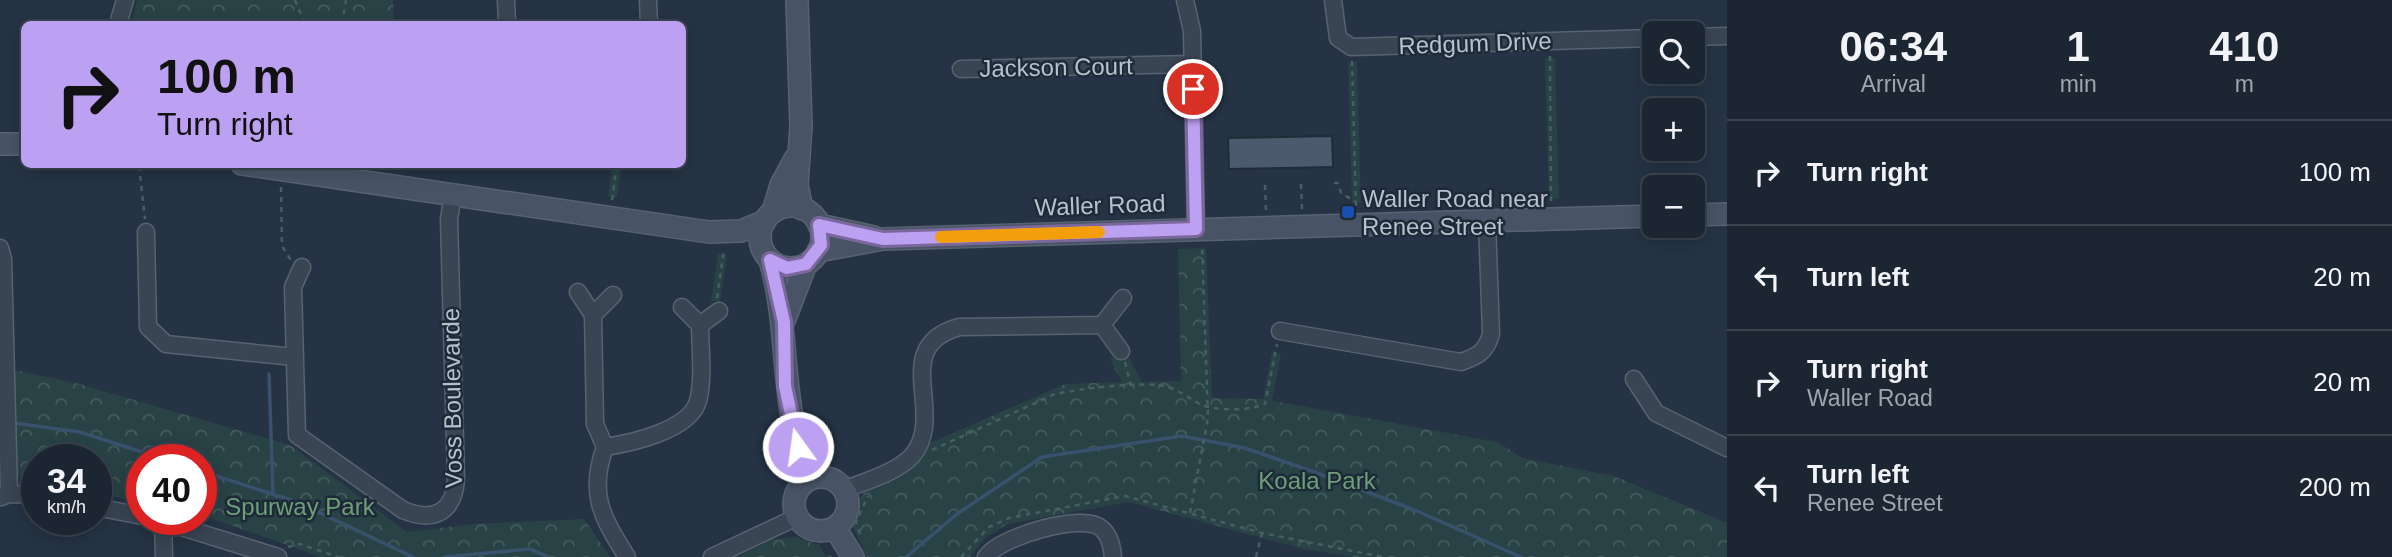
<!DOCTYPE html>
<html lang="en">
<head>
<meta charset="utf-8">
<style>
  :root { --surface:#1c2633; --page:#29323f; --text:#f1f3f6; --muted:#a0a5ac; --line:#3a434e }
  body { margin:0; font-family:Arial,sans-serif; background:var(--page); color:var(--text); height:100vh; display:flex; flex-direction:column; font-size:26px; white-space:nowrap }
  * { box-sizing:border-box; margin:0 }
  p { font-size:23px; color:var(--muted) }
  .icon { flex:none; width:38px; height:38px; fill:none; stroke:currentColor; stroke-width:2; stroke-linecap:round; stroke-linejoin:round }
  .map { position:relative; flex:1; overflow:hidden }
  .drawer { display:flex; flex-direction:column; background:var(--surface); width:665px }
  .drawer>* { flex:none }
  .guide { position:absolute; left:21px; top:21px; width:665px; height:147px; border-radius:10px; box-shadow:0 4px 18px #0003,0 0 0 2px var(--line); background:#bca0f2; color:#111; overflow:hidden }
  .fabs { position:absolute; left:1642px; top:21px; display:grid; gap:14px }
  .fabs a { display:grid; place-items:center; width:63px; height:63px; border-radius:10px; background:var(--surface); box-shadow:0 4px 18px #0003,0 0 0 2px var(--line); font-size:35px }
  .speed { position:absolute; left:21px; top:444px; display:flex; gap:14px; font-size:35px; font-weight:700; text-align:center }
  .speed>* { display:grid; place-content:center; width:91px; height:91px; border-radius:50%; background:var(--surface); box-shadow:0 4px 18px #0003,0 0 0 2px var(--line); line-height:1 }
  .speed small { font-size:18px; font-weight:400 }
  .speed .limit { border:10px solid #d22; background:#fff; color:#111 }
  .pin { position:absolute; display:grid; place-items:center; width:60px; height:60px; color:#fff; margin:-30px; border:4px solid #fff; border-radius:50%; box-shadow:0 2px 7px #0007 }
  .me { position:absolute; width:77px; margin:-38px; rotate:346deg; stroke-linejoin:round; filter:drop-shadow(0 0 5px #0008) }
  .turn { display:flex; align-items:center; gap:24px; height:147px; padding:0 21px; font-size:32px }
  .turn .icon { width:91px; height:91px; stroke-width:2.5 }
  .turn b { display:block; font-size:49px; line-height:60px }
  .eta { display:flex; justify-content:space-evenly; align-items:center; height:119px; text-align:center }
  .eta b { font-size:42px; font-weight:700; line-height:49px }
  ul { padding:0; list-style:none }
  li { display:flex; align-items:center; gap:21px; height:105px; padding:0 21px; border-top:2px solid var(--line) }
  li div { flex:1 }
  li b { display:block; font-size:26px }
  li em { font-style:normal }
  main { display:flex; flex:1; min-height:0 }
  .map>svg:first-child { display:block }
  .grass { fill:#284245 }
  .forest { fill:url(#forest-crowns) }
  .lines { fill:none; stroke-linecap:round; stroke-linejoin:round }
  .stream { stroke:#3a516d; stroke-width:3.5 }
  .building { fill:#4c5a6d; stroke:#212c3b; stroke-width:2 }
  .street-casing { stroke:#586371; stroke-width:19 }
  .secondary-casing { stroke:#586371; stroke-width:24 }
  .path { stroke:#465f61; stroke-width:2.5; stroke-dasharray:5 5; stroke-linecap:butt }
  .street { stroke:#3a4553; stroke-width:16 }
  .secondary { stroke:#485466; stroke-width:21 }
  .route-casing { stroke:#7a689d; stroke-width:18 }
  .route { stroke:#bca0f2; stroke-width:12 }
  .slow { stroke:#f59e0b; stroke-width:12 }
  .transit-dot { fill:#1a4fb4; stroke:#1f2a39; stroke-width:2.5 }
  .labels { text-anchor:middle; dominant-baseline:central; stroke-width:5; stroke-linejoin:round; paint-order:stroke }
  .street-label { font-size:24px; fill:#b7c0cd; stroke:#1f2a39 }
  .poi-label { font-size:24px; fill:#b7c0cd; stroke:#1f2a39; text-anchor:start }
  .park-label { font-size:24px; fill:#6d9f78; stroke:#1f2a39 }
</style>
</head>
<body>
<main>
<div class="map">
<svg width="1727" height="557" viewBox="0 0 1727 557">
  <defs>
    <pattern id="forest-crowns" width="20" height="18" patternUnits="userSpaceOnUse" patternTransform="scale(1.75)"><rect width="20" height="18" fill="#284245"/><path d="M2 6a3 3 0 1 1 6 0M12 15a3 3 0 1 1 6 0" fill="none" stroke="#455c5f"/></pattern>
  </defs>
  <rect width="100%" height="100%" fill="#253344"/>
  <path class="grass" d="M 1545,58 L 1555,58 L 1559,199 L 1549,200 Z
    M 1357,62 L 1361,203 L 1352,204 L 1348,63 Z
    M 612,165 L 622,165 L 617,198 L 608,196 Z
    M 718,254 L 727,255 L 720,302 L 711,301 Z
    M 1272,352 L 1281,354 L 1272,401 L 1263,399 Z"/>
  <path class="forest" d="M 137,0 L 393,0 L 394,24 L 131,24 Z
    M 1206,248 L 1212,398 L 1263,399 L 1497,442 L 1523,458 L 1614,476 L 1727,523 L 1727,557 L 1354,557 L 1303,549 L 1129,502 L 1007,524 L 984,539 L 970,557 L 867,557 L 853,527 L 858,504 L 867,487 L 902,471 L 930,443 L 1065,384 L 1122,382 L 1110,359 L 1125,350 L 1142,382 L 1181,381 L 1178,249 Z
    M 0,367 L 76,383 L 290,445 L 407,532 L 473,524 L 584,519 L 610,557 L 321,557 L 201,515 L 201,460 L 142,460 L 142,502 L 96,493 L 96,460 L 37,460 L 37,480 L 0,473 Z
    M 796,537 L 819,545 L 826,556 L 830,554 L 832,557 L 737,557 L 773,539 Z"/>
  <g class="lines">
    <path class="stream" d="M 269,374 L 273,494
      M 14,423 L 80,432 L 167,460
      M 201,471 L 297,502 L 413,557
      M 445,557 L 530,549 L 549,557
      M 906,557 L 957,514 L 1042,457 L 1182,436 L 1245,448 L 1317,473 L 1417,511 L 1521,557"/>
  </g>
  <path class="building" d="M 1332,136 L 1333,167 L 1229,169 L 1228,138 Z"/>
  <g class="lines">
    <g class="street-casing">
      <path id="street" d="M 506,0 L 507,24
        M 648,0 L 649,24
        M 1185,0 L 1192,31 L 1196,229
        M 1333,0 L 1338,38 L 1351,47 L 1654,38
        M 118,24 L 125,0
        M 1692,37 L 1727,36
        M 961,69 L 1192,64
        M 146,232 L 148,327 L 166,344 L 294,357
        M 0,248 L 3,259 L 9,494
        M 302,267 L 293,287 L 297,435 L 403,510 C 434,523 454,512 456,479 L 449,219 L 453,194
        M 578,292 L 593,315 L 595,424 L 605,447 C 588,494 602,517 627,557
        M 682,307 L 700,325 L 719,311
        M 593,315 L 613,295
        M 1280,331 L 1461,362 C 1478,356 1486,352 1491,334 L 1487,221
        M 1121,351 L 1102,325 L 1123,298
        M 1634,379 L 1656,413 L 1727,448
        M 605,447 C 632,443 690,430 698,401 C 704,378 700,348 700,325
        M 844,490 C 865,481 896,473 912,456 C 948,414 888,347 959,327 L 1102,325
        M 1,497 L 9,494 L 37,495
        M 96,507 L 142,516
        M 159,520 L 278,557
        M 163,521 L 164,557
        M 712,557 L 797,517
        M 986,557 C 999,537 1083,512 1101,528 C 1110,535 1112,547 1113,557"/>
    </g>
    <g class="secondary-casing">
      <path id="secondary" d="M 797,0 L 801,126 L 797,185 L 802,209
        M 0,144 L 24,144
        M 242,164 L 709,232 L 741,231 L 765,221
        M760 237a31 31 0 1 1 62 0a31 31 0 1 1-62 0Z
        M 773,212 L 781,185 L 795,159
        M 1692,215 L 1727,214
        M 819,225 L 874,237
        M 818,251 L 883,239 L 1654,216
        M 770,260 C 792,337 777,403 811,479
        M 784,321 L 806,264
        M794 504a27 27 0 1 1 54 0a27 27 0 1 1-54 0Z
        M 835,528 L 853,557"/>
    </g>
    <path class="path" d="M 295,0 L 305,24
      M 342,24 L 346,0
      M 1550,56 L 1551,203
      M 1352,61 L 1356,208
      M 139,166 L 145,219
      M 1334,183 L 1338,183 L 1341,193 L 1356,202
      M 1301,184 L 1302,209
      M 1265,185 L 1266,210
      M 281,187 L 282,246 L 291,260
      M 612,200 L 617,164
      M 717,298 L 724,249
      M 1125,362 L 1131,386
      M 932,450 L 1055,394 C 1080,389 1144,380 1168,387 C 1179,390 1191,400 1202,405 C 1217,411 1251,411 1265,404 L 1277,344
      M 1190,513 L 1208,418 L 1202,245
      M 860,534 L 856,522 L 868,496
      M 288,547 L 300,544 L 338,557
      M 961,557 L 989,527 L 1009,518 L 1125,496 L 1262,533 L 1383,557
      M 1256,557 L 1262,533"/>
    <use href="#street" class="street"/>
    <use href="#secondary" class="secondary"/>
  </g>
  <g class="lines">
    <g class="route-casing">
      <path id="route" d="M 798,447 L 785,386 L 784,322 L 770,260 L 787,268 L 806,264 L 821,245 L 819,225 L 883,239 L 1196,229 L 1193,89"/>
    </g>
    <use href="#route" class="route"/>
    <path class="slow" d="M 941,237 L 1099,232"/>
  </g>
  <rect class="transit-dot" x="1341" y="205" width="14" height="14" rx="3.5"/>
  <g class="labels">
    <g class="street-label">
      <text transform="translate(1475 43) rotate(-2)">Redgum Drive</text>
      <text transform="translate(1056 67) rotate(-1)">Jackson Court</text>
      <text transform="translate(1100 205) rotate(-2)">Waller Road</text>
      <text transform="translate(452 398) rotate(-91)">Voss Boulevarde</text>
    </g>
    <g class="poi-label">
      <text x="1362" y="198">Waller Road near<tspan x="1362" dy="28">Renee Street</tspan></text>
    </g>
    <g class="park-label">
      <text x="1317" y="480">Koala Park</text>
      <text x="300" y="506">Spurway Park</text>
    </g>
  </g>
</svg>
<div class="fabs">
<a><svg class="icon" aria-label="search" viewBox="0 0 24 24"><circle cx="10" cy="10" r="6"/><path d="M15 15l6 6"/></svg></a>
<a>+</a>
<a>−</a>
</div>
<div class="speed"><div>34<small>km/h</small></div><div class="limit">40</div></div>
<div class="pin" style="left:1193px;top:89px;background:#d93025"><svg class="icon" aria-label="arrive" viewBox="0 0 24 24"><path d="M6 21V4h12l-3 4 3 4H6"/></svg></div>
<svg class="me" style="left:798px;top:447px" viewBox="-20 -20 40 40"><circle r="17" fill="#bca0f2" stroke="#fff" stroke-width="3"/><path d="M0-11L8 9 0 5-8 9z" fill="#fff"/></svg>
<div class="guide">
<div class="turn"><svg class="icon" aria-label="right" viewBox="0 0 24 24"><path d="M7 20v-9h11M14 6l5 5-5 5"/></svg><div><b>100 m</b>Turn right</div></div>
</div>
</div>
<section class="drawer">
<div class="eta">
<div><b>06:34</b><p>Arrival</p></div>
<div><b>1</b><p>min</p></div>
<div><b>410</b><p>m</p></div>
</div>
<ul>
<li><svg class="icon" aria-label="right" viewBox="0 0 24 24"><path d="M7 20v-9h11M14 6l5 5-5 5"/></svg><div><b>Turn right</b></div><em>100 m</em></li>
<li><svg class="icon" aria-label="left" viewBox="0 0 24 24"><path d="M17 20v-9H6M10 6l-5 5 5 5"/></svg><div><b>Turn left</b></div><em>20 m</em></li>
<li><svg class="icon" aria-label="right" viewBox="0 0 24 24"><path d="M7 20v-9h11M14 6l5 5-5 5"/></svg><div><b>Turn right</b><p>Waller Road</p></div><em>20 m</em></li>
<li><svg class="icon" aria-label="left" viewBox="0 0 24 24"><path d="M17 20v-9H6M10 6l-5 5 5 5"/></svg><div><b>Turn left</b><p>Renee Street</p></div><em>200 m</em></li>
</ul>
</section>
</main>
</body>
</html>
